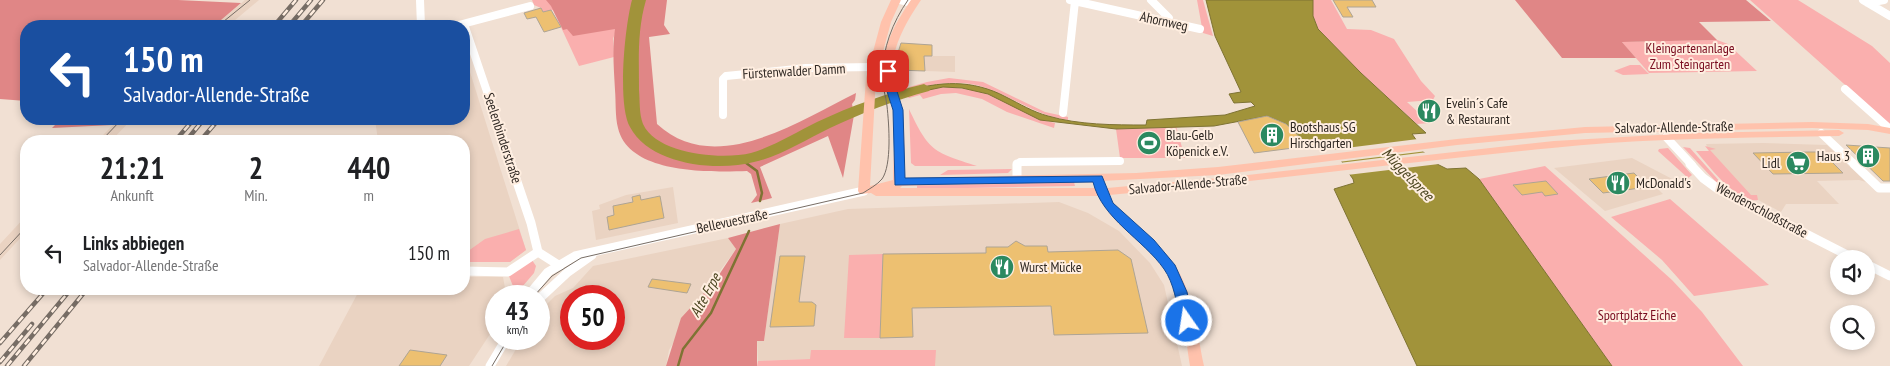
<!DOCTYPE html>
<html lang="de">
<head>
<meta charset="utf-8">
<style>
  :root { --surface:#fff; --page:#f2f2f2; --text:#202124; --muted:#757577 }
  body { margin:0; font-family:"PT Sans Narrow",sans-serif; background:var(--page); color:var(--text); height:100vh; display:flex; flex-direction:column; font-size:19px; white-space:nowrap }
  * { box-sizing:border-box; margin:0 }
  p { font-size:16px; color:var(--muted) }
  .icon { flex:none; width:28px; height:28px; fill:none; stroke:currentColor; stroke-width:2; stroke-linecap:round; stroke-linejoin:round }
  .map { position:relative; flex:1; overflow:hidden }
  .side { position:absolute; left:20px; top:135px; width:450px; height:160px; display:flex; flex-direction:column; background:var(--surface); border-radius:20px; box-shadow:0 2px 8px #0003 }
  .side>* { flex:none }
  .top-card { position:absolute; left:20px; top:20px; width:450px; height:105px; border-radius:20px; box-shadow:0 2px 8px #0003; background:#1a4fa0; color:#fff; overflow:hidden }
  .controls { position:absolute; left:1830px; top:250px; display:grid; gap:10px }
  .controls a { display:grid; place-items:center; width:45px; height:45px; border-radius:50%; background:var(--surface); box-shadow:0 2px 8px #0003; font-size:25px }
  .speed { position:absolute; left:485px; top:285px; display:flex; gap:10px; font-size:25px; font-weight:700; text-align:center }
  .speed>* { display:grid; place-content:center; width:65px; height:65px; border-radius:50%; background:var(--surface); box-shadow:0 2px 8px #0003; line-height:1 }
  .speed small { font-size:12px; font-weight:400 }
  .speed .limit { border:8px solid #d22; background:#fff; color:#111 }
  .pin { position:absolute; display:grid; place-items:center; width:42px; height:42px; color:#fff; margin:-21px; border-radius:10px; box-shadow:0 2px 8px #0006 }
  .me { position:absolute; width:55px; margin:-28px; rotate:347deg; stroke-linejoin:round; filter:drop-shadow(0 0 4px #0008) }
  .turn { display:flex; align-items:center; gap:18px; height:105px; padding:0 20px; font-size:22px }
  .turn .icon { width:65px; height:65px; stroke-width:2.5 }
  .turn b { display:block; font-size:35px; line-height:42px }
  .eta { display:flex; justify-content:space-evenly; align-items:center; height:85px; text-align:center }
  .eta b { font-size:30px; font-weight:600; line-height:35px }
  ul { padding:0; list-style:none }
  li { display:flex; align-items:center; gap:15px; height:65px; padding:0 20px }
  li div { flex:1 }
  li b { display:block; font-size:19px }
  li em { font-style:normal }
  .map>svg:first-child { display:block }
  .built { fill:#ead3c2; fill-rule:evenodd }
  .green { fill:#faafae }
  .forest { fill:#e08686 }
  .water { fill:#a1933a; stroke:#7e7333 }
  .pier { fill:#f1e0d3 }
  .lines { fill:none; stroke-linecap:round; stroke-linejoin:round }
  .stream { stroke:#7e7333; stroke-width:2.5 }
  .river { fill:#a1933a; fill-rule:evenodd }
  .building { fill:#edc071; stroke:#aea494 }
  .minor-far1 { stroke:#fff; stroke-width:8 }
  .minor { stroke:#fff; stroke-width:9 }
  .major { fill:#ffc2ac; fill-rule:evenodd }
  .tram { stroke:#776d65; stroke-width:1 }
  .rail-casing { stroke:#776d65; stroke-width:4.5 }
  .rail { stroke:#ffeee0; stroke-width:2.5; stroke-dasharray:7; stroke-linecap:butt }
  .route { fill:#1a73e8; stroke:#114b97 }
  .labels { text-anchor:middle; dominant-baseline:central; stroke-width:4; stroke-linejoin:round; paint-order:stroke }
  .street-label { font-size:14px; fill:#2e2722; stroke:#ffeee0 }
  .park-label { font-size:14px; fill:#7a0c1f; stroke:#ffeee0 }
  .poi-label { font-size:14px; fill:#2e2722; stroke:#ffeee0; text-anchor:start }
  .water-label { font-size:15px; font-style:italic; fill:#4a441f; stroke:#ffeee0 }
</style>
</head>
<body>
<div class="map">
<svg width="1890" height="366" viewBox="0 0 1890 366">
  <rect width="100%" height="100%" fill="#f1e0d3"/>
  <path class="built" d="M 245,0 L 259,0 L 228,26 L 214,26 Z
    M 464,53 L 526,250 L 510,262 L 464,262 L 464,141 L 378,141 L 375,119 L 464,119 Z
    M 924,56 L 955,56 L 955,72 L 925,71 Z
    M 119,119 L 132,119 L 111,141 L 97,141 Z
    M 1763,143 L 1827,145 L 1866,182 L 1859,180 L 1817,181 L 1839,204 L 1786,204 L 1781,212 L 1741,191 L 1702,151 L 1709,151 L 1706,144 Z
    M 1632,158 L 1678,182 L 1658,189 L 1663,194 L 1605,211 L 1554,168 Z
    M 673,187 L 678,223 L 596,240 L 592,211 L 600,209 L 599,205 L 626,195 Z
    M 1059,202 L 1088,213 L 1119,231 L 1150,263 L 1164,285 L 1182,366 L 935,366 L 935,350 L 812,350 L 811,359 L 758,361 L 757,341 L 764,341 L 780,224 L 848,209 Z
    M 26,216 L 26,232 L 0,260 L 0,244 Z
    M 728,238 L 736,249 L 704,293 L 669,350 L 666,366 L 506,366 L 522,339 L 539,339 L 539,312 L 555,296 L 573,288 L 593,266 ZM 571,296 L 614,296 L 614,339 L 571,339 Z
    M 464,277 L 503,277 L 505,288 L 513,296 L 496,296 L 496,325 L 469,366 L 319,366 L 360,289 L 464,289 Z"/>
  <path class="green" d="M 532,0 L 626,0 L 613,39 L 614,57 L 579,66 L 553,10 L 543,12 L 541,8 L 534,5 Z
    M 1197,0 L 1203,0 L 1213,36 L 1203,33 Z
    M 1313,0 L 1331,0 L 1347,29 L 1371,30 L 1394,39 L 1421,81 L 1435,96 L 1433,100 L 1407,102 L 1430,123 L 1417,124 L 1361,73 L 1318,29 L 1313,16 Z
    M 1750,0 L 1798,0 L 1872,46 L 1890,63 L 1890,125 Z
    M 1717,40 L 1728,44 L 1757,71 L 1649,73 L 1622,42 Z
    M 1630,65 L 1640,65 L 1649,74 L 1623,75 L 1614,71 Z
    M 949,78 L 983,82 L 1045,112 L 1068,117 L 1068,120 C 1037,116 1015,98 986,88 C 959,78 930,84 903,92 L 902,89 L 927,82 Z
    M 943,87 C 959,88 975,89 990,95 C 1012,104 1031,118 1055,123 L 1054,128 L 1007,112 L 982,99 L 956,93 L 941,94 L 923,99 L 920,95 L 909,98 L 905,95 Z
    M 909,109 C 929,152 934,152 977,166 L 915,166 L 911,163 Z
    M 1176,126 L 1185,158 L 1120,158 L 1116,129 Z
    M 1705,146 L 1716,149 L 1710,150 L 1751,195 L 1757,195 L 1758,200 C 1737,204 1708,165 1696,151 L 1709,151 Z
    M 1683,147 L 1690,148 L 1722,184 L 1719,185 Z
    M 1668,148 L 1692,175 L 1688,178 L 1658,151 L 1659,149 Z
    M 1545,166 L 1672,280 L 1702,312 L 1743,366 L 1612,366 L 1479,179 Z
    M 1012,169 L 1008,173 L 940,175 L 948,170 Z
    M 1074,182 L 1075,186 L 917,189 L 917,184 Z
    M 1670,199 L 1769,285 L 1694,296 L 1662,260 L 1611,217 Z
    M 519,229 L 526,250 L 510,262 L 469,262 L 464,258 L 464,254 L 485,239 Z
    M 883,254 L 880,338 L 844,338 L 849,255 Z
    M 532,260 L 536,266 L 534,273 L 516,294 L 509,276 Z
    M 811,350 L 936,350 L 935,366 L 757,366 L 758,361 L 810,359 Z"/>
  <path class="forest" d="M 0,0 L 178,0 L 241,3 L 214,26 L 26,26 L 26,101 L 0,99 Z
    M 546,0 L 667,0 L 664,25 L 670,34 L 649,37 L 657,124 C 715,178 799,121 856,93 L 855,100 L 852,104 L 854,115 L 843,178 L 828,136 L 760,167 L 772,198 L 751,203 L 757,195 L 751,174 L 747,171 C 711,172 629,175 618,128 C 615,116 616,102 615,90 C 614,70 612,49 615,29 L 573,36 L 567,29 L 563,30 L 551,6 Z
    M 1515,0 L 1746,0 L 1771,21 L 1699,22 L 1717,40 L 1622,42 L 1636,58 L 1562,58 Z
    M 61,119 L 119,119 L 112,125 L 52,128 Z
    M 780,224 L 764,341 L 757,341 L 757,366 L 666,366 L 681,318 L 715,281 L 736,249 L 728,238 Z"/>
  <path class="water" d="M 1206,0 L 1313,0 L 1313,16 L 1318,29 L 1361,73 L 1426,133 L 1412,134 L 1417,141 L 1410,142 L 1426,154 L 1428,164 L 1435,163 L 1447,169 L 1466,168 L 1479,179 L 1612,366 L 1417,366 L 1334,189 L 1354,183 L 1353,179 C 1337,158 1339,143 1309,146 L 1286,124 L 1267,116 L 1214,126 L 1116,129 L 1040,120 L 988,94 L 962,88 L 943,87 L 905,95 L 903,92 C 940,81 972,79 1006,97 C 1020,104 1033,112 1048,116 C 1079,125 1114,125 1146,125 L 1147,120 L 1225,115 L 1255,106 L 1251,102 L 1234,103 L 1229,94 L 1241,92 L 1215,36 Z"/>
  <path class="pier" d="M 1418,139 L 1418,143 L 1414,144 L 1417,148 L 1423,147 L 1427,151 L 1338,162 L 1330,150 Z
    M 1428,152 L 1429,155 L 1426,157 L 1430,161 L 1436,161 L 1439,164 L 1347,175 L 1339,163 Z"/>
  <g class="lines">
    <path class="stream" d="M 742,160 L 757,171 L 762,193 L 760,201
      M 678,366 L 683,349 L 711,313 L 749,231"/>
    <path class="river" d="M 632,0 L 646,0 C 637,31 639,59 639,90 C 640,101 639,114 643,124 C 657,155 723,160 751,153 C 774,146 795,133 817,122 C 851,106 887,93 924,84 L 931,88 L 929,91 C 895,100 862,113 830,128 C 805,140 781,156 754,162 C 717,172 650,165 630,127 C 617,105 625,25 632,0 Z"/>
  </g>
  <path class="building" d="M 1333,0 L 1372,0 L 1376,7 L 1347,7 L 1353,17 L 1343,17 Z
    M 541,8 L 543,12 L 551,10 L 561,27 L 544,32 L 536,17 L 527,19 L 524,13 Z
    M 901,43 L 932,45 L 932,56 L 924,56 L 925,71 L 897,70 L 897,56 Z
    M 1267,116 L 1286,124 L 1309,146 L 1254,153 L 1238,122 Z
    M 1846,145 L 1890,148 L 1890,181 L 1883,181 Z
    M 1809,152 L 1822,152 L 1843,173 L 1773,174 L 1753,153 Z
    M 1634,173 L 1648,187 L 1603,193 L 1589,179 Z
    M 1546,181 L 1558,194 L 1545,196 L 1542,192 L 1522,195 L 1513,185 Z
    M 640,195 L 641,200 L 660,196 L 664,218 L 609,230 L 607,217 L 614,215 L 613,206 L 633,202 L 632,197 Z
    M 1016,241 L 1025,246 L 1047,246 L 1048,252 L 1118,250 L 1131,259 L 1148,333 L 1054,335 L 1051,306 L 912,308 L 913,337 L 880,338 L 883,254 L 986,253 L 986,247 L 1008,247 Z
    M 780,256 L 805,256 L 799,302 L 812,302 L 816,305 L 814,326 L 770,327 Z
    M 652,279 L 691,284 L 687,293 L 648,287 Z
    M 410,350 L 447,355 L 440,366 L 399,366 Z"/>
  <g class="lines">
    <path class="minor-far1" d="M 420,0 L 421,26
      M 900,0 L 913,3
      M 1070,0 L 1200,29
      M 1151,0 L 1169,18 L 1168,22
      M 1863,0 L 1890,16
      M 1868,3 L 1884,0
      M 464,24 L 512,165
      M 455,26 L 530,6
      M 1845,89 L 1890,129
      M 1063,113 L 1075,1
      M 723,115 L 723,79 L 726,76 L 806,68 L 873,67
      M 1821,133 L 1855,165
      M 1666,137 L 1692,165
      M 1017,165 L 1020,162 L 1120,161"/>
    <path class="minor" d="M 511,164 L 531,223 L 538,252
      M 1017,164 L 1017,179
      M 1690,164 L 1703,178 L 1718,189 L 1855,259
      M 1854,164 L 1879,188 L 1890,188
      M 538,252 L 560,266
      M 1866,264 L 1890,276
      M 464,271 L 508,272 L 538,252
      M 528,296 L 548,272 L 575,256 L 864,191
      M 539,299 L 568,272 L 592,255
      M 490,366 L 506,339"/>
    <path class="major" d="M 891,0 L 901,0 L 891,22 L 876,78 L 870,186 L 893,180 C 893,157 896,133 893,111 C 891,99 884,89 883,78 C 880,49 896,22 911,0 L 921,0 C 906,22 889,51 893,79 C 895,90 902,101 903,112 C 905,134 904,156 905,178 L 1136,173 L 1218,167 L 1457,139 L 1585,127 L 1812,122 L 1868,124 L 1890,128 L 1890,134 L 1868,130 L 1812,128 L 1585,133 L 1457,145 L 1218,175 L 1101,181 L 1104,182 L 1107,188 L 1230,177 L 1554,141 L 1692,133 L 1839,130 L 1844,133 L 1839,136 C 1744,138 1647,138 1552,148 C 1404,162 1257,182 1109,195 C 1121,220 1148,234 1166,254 C 1193,283 1196,328 1204,366 L 1190,366 C 1185,335 1183,296 1165,270 C 1146,242 1114,227 1098,196 L 876,196 L 871,193 L 860,194 L 858,191 L 866,78 L 881,22 ZM 1096,182 L 1095,188 L 900,188 L 902,186 L 1099,182 Z"/>
    <path class="tram" d="M 218,26 L 250,0
      M 101,141 L 122,119
      M 0,255 L 26,227
      M 534,296 L 552,276 L 581,258 L 863,193 C 869,189 877,185 882,179 C 892,165 889,124 887,106 C 886,96 882,86 882,76 C 883,48 892,23 908,0
      M 492,366 L 508,339"/>
    <g class="rail-casing">
      <path id="rail" d="M 274,26 L 296,0
        M 289,26 L 311,0
        M 301,26 L 323,0
        M 175,141 L 194,119
        M 186,141 L 204,119
        M 200,141 L 219,119
        M 0,343 L 47,289
        M 0,362 L 32,324
        M 7,366 L 71,289
        M 24,366 L 87,289"/>
    </g>
    <use href="#rail" class="rail"/>
  </g>
  <path class="route" d="M 888,68 L 893,71 L 893,79 L 903,110 L 905,178 L 1102,176 L 1113,203 L 1154,240 L 1175,265 L 1187,292 L 1193,321 L 1191,324 L 1187,326 L 1180,321 C 1177,304 1174,283 1164,269 C 1143,239 1102,219 1093,182 L 895,185 L 893,110 L 883,79 L 883,71 Z"/>
  <defs>
    <g id="restaurant-disc" transform="scale(1.25)"><circle r="9.5" fill="#2b8960" stroke="#ffeee0"/><path d="M-5-6h1v4h1v-4h1v4h1v-4h1v5L-1.5 .5V6h-2V.5L-5-1ZM5-6V6H3V1.5H1.5Q1.5-4 5-6Z" fill="#fff"/></g>
    <g id="building-disc" transform="scale(1.25)"><circle r="9.5" fill="#2b8960" stroke="#ffeee0"/><path d="M-4-6H4V6H1V3H-1V6H-4ZM-2.5-4.3h1.7v1.8h-1.7ZM.8-4.3h1.7v1.8H.8ZM-2.5-1h1.7V.8h-1.7ZM.8-1h1.7V.8H.8Z" fill="#fff"/></g>
    <g id="stadium-disc" transform="scale(1.25)"><circle r="9.5" fill="#2b8960" stroke="#ffeee0"/><path d="M0-5a6.5 5 0 1 0 0 10a6.5 5 0 1 0 0-10ZM-3.5-1.8h7v3.6h-7Z" fill="#fff"/></g>
    <g id="supermarket-disc" transform="scale(1.25)"><circle r="9.5" fill="#2b8960" stroke="#ffeee0"/><path d="M-6-5.5h2.5l.6 2H6L4.5 2H-2.5L-4.4-4H-6ZM-1.5 3.2a1.3 1.3 0 1 0 .1 0ZM3 3.2a1.3 1.3 0 1 0 .1 0Z" fill="#fff"/></g>
  </defs>
  <g fill-rule="evenodd">
    <use href="#restaurant-disc" x="1429" y="111"/>
    <use href="#building-disc" x="1272" y="135"/>
    <use href="#stadium-disc" x="1149" y="143"/>
    <use href="#building-disc" x="1868" y="156"/>
    <use href="#supermarket-disc" x="1798" y="163"/>
    <use href="#restaurant-disc" x="1618" y="183"/>
    <use href="#restaurant-disc" x="1002" y="267"/>
  </g>
  <g class="labels">
    <g class="street-label">
      <text transform="translate(1164 21) rotate(12)">Ahornweg</text>
      <text transform="translate(794 71) rotate(-3)">Fürstenwalder Damm</text>
      <text transform="translate(1674 127) rotate(-1)">Salvador-Allende-Straße</text>
      <text transform="translate(503 138) rotate(72)">Seelenbinderstraße</text>
      <text transform="translate(1188 184) rotate(-5)">Salvador-Allende-Straße</text>
      <text transform="translate(1762 210) rotate(28)">Wendenschloßstraße</text>
      <text transform="translate(732 221) rotate(-12)">Bellevuestraße</text>
    </g>
    <g class="park-label">
      <text x="1690" y="48">Kleingartenanlage<tspan x="1690" dy="16">Zum Steingarten</tspan></text>
      <text x="1637" y="315">Sportplatz Eiche</text>
    </g>
    <g class="poi-label">
      <text x="1446" y="103">Evelin´s Cafe<tspan x="1446" dy="16">&amp; Restaurant</tspan></text>
      <text x="1290" y="127">Bootshaus SG<tspan x="1290" dy="16">Hirschgarten</tspan></text>
      <text x="1166" y="135">Blau-Gelb<tspan x="1166" dy="16">Köpenick e.V.</tspan></text>
      <text x="1850" y="156" text-anchor="end">Haus 3</text>
      <text x="1780" y="163" text-anchor="end">Lidl</text>
      <text x="1636" y="183">McDonald's</text>
      <text x="1020" y="267">Wurst Mücke</text>
    </g>
    <g class="water-label">
      <text transform="translate(1408 174) rotate(46)">Müggelspree</text>
      <text transform="translate(705 295) rotate(-61)">Alte Erpe</text>
    </g>
  </g>
</svg>
<div class="controls">
<a><svg class="icon" aria-label="sound" viewBox="0 0 24 24"><path d="M4 9h4l5-4v14l-5-4H4zM17 9q2 3 0 6"/></svg></a>
<a><svg class="icon" aria-label="search" viewBox="0 0 24 24"><circle cx="10" cy="10" r="6"/><path d="M15 15l6 6"/></svg></a>
</div>
<div class="speed"><div>43<small>km/h</small></div><div class="limit">50</div></div>
<div class="pin" style="left:888px;top:71px;background:#d93025"><svg class="icon" aria-label="arrive" viewBox="0 0 24 24"><path d="M6 21V4h12l-3 4 3 4H6"/></svg></div>
<svg class="me" style="left:1187px;top:321px" viewBox="-20 -20 40 40"><circle r="17" fill="#1a73e8" stroke="#fff" stroke-width="3"/><path d="M0-11L8 9 0 5-8 9z" fill="#fff"/></svg>
<div class="top-card">
<div class="turn"><svg class="icon" aria-label="left" viewBox="0 0 24 24"><path d="M17 20v-9H6M10 6l-5 5 5 5"/></svg><div><b>150 m</b>Salvador-Allende-Straße</div></div>
</div>
<section class="side">
<div class="eta">
<div><b>21:21</b><p>Ankunft</p></div>
<div><b>2</b><p>Min.</p></div>
<div><b>440</b><p>m</p></div>
</div>
<ul>
<li><svg class="icon" aria-label="left" viewBox="0 0 24 24"><path d="M17 20v-9H6M10 6l-5 5 5 5"/></svg><div><b>Links abbiegen</b><p>Salvador-Allende-Straße</p></div><em>150 m</em></li>
</ul>
</section>
</div>
</body>
</html>
